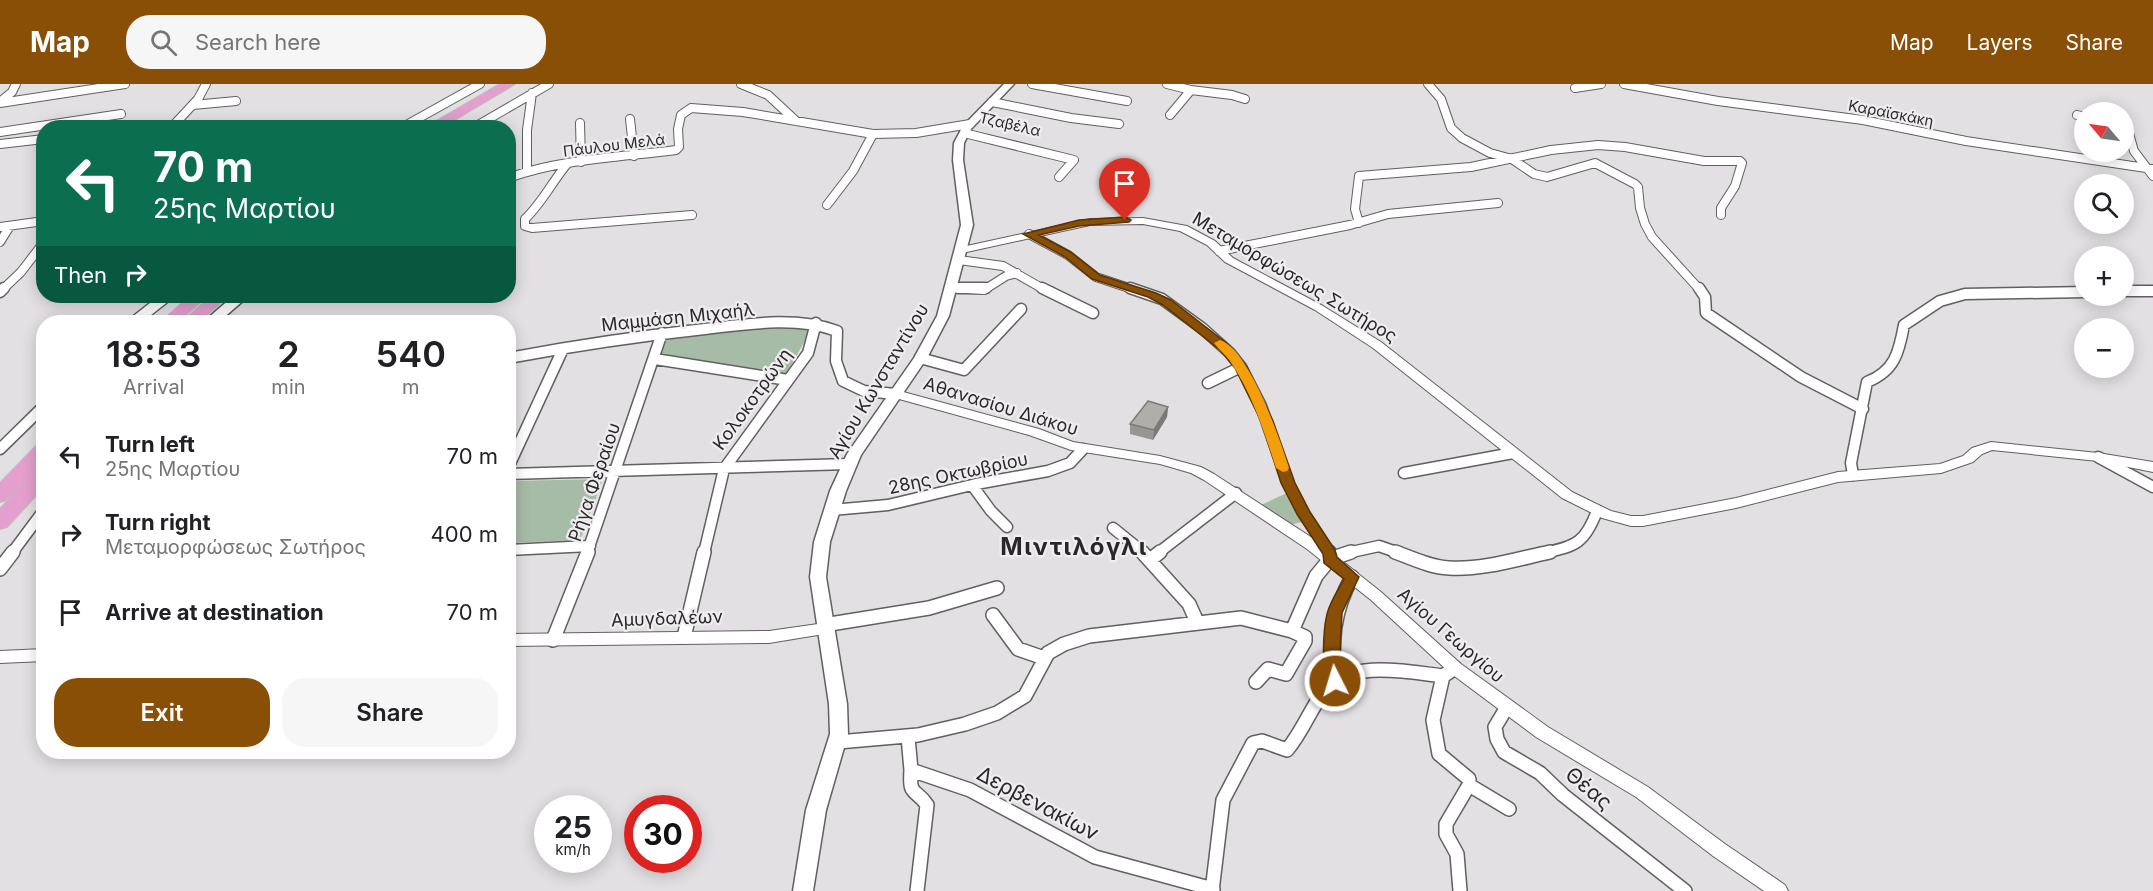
<!DOCTYPE html>
<html lang="en">
<head>
<meta charset="utf-8">
<style>
  :root { --surface:#fff; --page:#f6f6f6; --text:#202124; --muted:#757577; --accent:#894f06 }
  body { margin:0; font-family:Inter,sans-serif; background:var(--page); color:var(--text); height:100vh; display:flex; flex-direction:column; font-size:22px; white-space:nowrap }
  * { box-sizing:border-box; margin:0 }
  p { font-size:20px; color:var(--muted) }
  .icon { flex:none; width:33px; height:33px; fill:none; stroke:currentColor; stroke-width:2; stroke-linecap:round; stroke-linejoin:round }
  .map { position:relative; flex:1; overflow:hidden }
  .side { position:absolute; left:36px; top:231px; width:480px; height:444px; display:flex; flex-direction:column; background:var(--surface); border-radius:24px; box-shadow:0 3px 15px #0003 }
  .side>* { flex:none }
  .banner { position:absolute; left:36px; top:36px; width:480px; height:183px; border-radius:24px; box-shadow:0 3px 15px #0003; background:#0b6e4f; color:#fff; overflow:hidden }
  .needle { width:39px; rotate:299deg }
  .buttons { position:absolute; left:2074px; top:18px; display:grid; gap:12px }
  .buttons a { display:grid; place-items:center; width:60px; height:60px; border-radius:50%; background:var(--surface); box-shadow:0 3px 15px #0003; font-size:30px }
  .speed { position:absolute; left:534px; top:711px; display:flex; gap:12px; font-size:30px; font-weight:700; text-align:center }
  .speed>* { display:grid; place-content:center; width:78px; height:78px; border-radius:50%; background:var(--surface); box-shadow:0 3px 15px #0003; line-height:1 }
  .speed small { font-size:15px; font-weight:400 }
  .speed .limit { border:9px solid #d22; background:#fff; color:#111 }
  .pin { position:absolute; display:grid; place-items:center; width:51px; height:51px; color:#fff; margin:-62px -26px; border-radius:50% 50% 50% 0; rotate:-45deg; box-shadow:0 0 6px #0007 }
  .pin .icon { rotate:45deg }
  .me { position:absolute; width:66px; margin:-33px; rotate:355deg; stroke-linejoin:round; filter:drop-shadow(0 0 4px #0008) }
  .turn { display:flex; align-items:center; gap:21px; height:126px; padding:0 18px; font-size:27px }
  .turn .icon { width:78px; height:78px; stroke-width:2.5 }
  .turn b { display:block; font-size:42px; line-height:51px }
  .then { display:flex; align-items:center; height:57px; padding:0 18px; background:#0003; gap:12px; font-size:22px }
  .eta { display:flex; justify-content:space-evenly; align-items:center; height:102px; text-align:center }
  .eta b { font-size:36px; font-weight:600; line-height:42px }
  .primary-button { display:flex; gap:12px; margin-top:auto; padding:12px 18px }
  .primary-button a { flex:1; height:69px; border-radius:24px; background:var(--accent); color:#fff; font-size:24px; font-weight:600; line-height:69px; text-align:center }
  .primary-button a+a { background:var(--page); color:var(--text) }
  ul { padding:0; list-style:none }
  li { display:flex; align-items:center; gap:18px; height:78px; padding:0 18px }
  li div { flex:1 }
  li b { display:block; font-size:22px }
  li em { font-style:normal }
  header { display:flex; align-items:center; gap:36px; box-sizing:border-box; height:84px; padding:0 30px; background:var(--accent); color:#fff }
  header strong { font-size:28px }
  nav { display:flex; gap:33px; margin-inline-start:auto; font-size:21px }
  .search { width:420px; height:54px; background:var(--page); display:flex; align-items:center; gap:15px; box-sizing:border-box; padding:0 21px; border-radius:24px; color:var(--muted); font-size:22px }
  .map>svg:first-child { display:block }
  .green { fill:#a7bca7 }
  .lines { fill:none; stroke-linecap:round; stroke-linejoin:round }
  .minor-far2-casing { stroke:#615f61; stroke-width:10 }
  .minor-far1-casing { stroke:#615f61; stroke-width:13 }
  .minor-casing { stroke:#615f61; stroke-width:16 }
  .tertiary-casing { stroke:#615f61; stroke-width:2 }
  .secondary-casing { stroke:#615f61; stroke-width:3 }
  .motorway-casing { stroke:#bfbebf; stroke-width:2 }
  .minor-far2 { stroke:#fff; stroke-width:8 }
  .minor-far1 { stroke:#fff; stroke-width:10 }
  .minor { stroke:#fff; stroke-width:13 }
  .tertiary { fill:#fff; fill-rule:evenodd }
  .secondary { fill:#fff; fill-rule:evenodd }
  .motorway { fill:#e49fce; fill-rule:evenodd }
  .wall { fill:#979692 }
  .shaded-wall { fill:#7b7a77 }
  .building { fill:#b0aeaa; stroke:#7b7a77; stroke-width:1.5 }
  .route { fill:#894f06; stroke:#593304; stroke-width:1.5 }
  .slow { fill:#f59e0b }
  .labels { text-anchor:middle; dominant-baseline:central; stroke-width:4.5; stroke-linejoin:round; paint-order:stroke }
  .far-street-label { font-size:15px; fill:#292829; stroke:#f0edf0 }
  .street-label { font-size:18px; fill:#292829; stroke:#f0edf0 }
  .near-street-label { font-size:21px; fill:#292829; stroke:#f0edf0 }
  .district-label { font-size:24px; font-weight:bold; letter-spacing:1.5px; fill:#292829; stroke:#f0edf0 }
</style>
</head>
<body>
<header>
<strong>Map</strong>
<div class="search"><svg class="icon" aria-label="search" viewBox="0 0 24 24"><circle cx="10" cy="10" r="6"/><path d="M15 15l6 6"/></svg>Search here</div>
<nav><a>Map</a><a>Layers</a><a>Share</a></nav>
</header>
<div class="map">
<svg width="2153" height="807" viewBox="0 0 2153 807">
  <rect width="100%" height="100%" fill="#e3e0e3"/>
  <path class="green" d="M 815,239 L 785,292 L 661,271 L 667,251 Z
    M 603,395 L 580,456 L 509,459 L 510,397 Z
    M 1289,408 L 1306,437 L 1290,441 L 1261,421 Z"/>
  <g class="lines">
    <g class="minor-far2-casing">
      <path id="minor-far2" d="M 741,0 L 768,11 L 796,37
        M 1032,0 L 1127,17
        M 1167,0 L 1191,6 L 1170,31
        M 1428,0 L 1441,15 L 1451,44 L 1462,54 L 1490,69 L 1512,75 L 1534,90 L 1547,93 L 1595,79 L 1635,100 L 1638,103 L 1640,124 L 1645,140 L 1652,153 L 1700,206
        M 1624,0 L 1718,17 L 1863,36 L 1966,57 L 2153,85
        M 1575,4 L 1601,0
        M 1191,6 L 1232,11 L 1245,15
        M 0,18 L 12,8 L 16,0
        M 992,18 L 1071,34 L 1119,40
        M 0,19 L 125,0
        M 193,21 L 236,17
        M 2077,31 L 2085,33
        M 630,35 L 634,72
        M 580,39 L 581,78
        M 2124,41 L 2128,46 L 2134,67 L 2153,92
        M 171,44 L 198,15 L 206,0
        M 401,44 L 480,0
        M 473,44 L 549,0
        M 0,48 L 121,30
        M 964,49 L 1074,76 L 1059,93
        M 0,60 L 44,55
        M 567,80 C 552,98 542,119 525,135 L 525,142 L 532,144 L 692,131
        M 527,87 L 527,46 L 532,9
        M 508,94 C 560,75 621,73 676,66 L 679,63 L 678,45 L 681,31 L 691,24 L 743,28 L 873,50 L 916,49 L 970,40
        M 827,121 L 853,87 L 873,50
        M 1359,139 L 1355,125 L 1359,92 L 1471,83 L 1551,66 L 1598,61 L 1625,63 L 1704,77 L 1740,77 L 1742,79 L 1735,102 L 1721,124 L 1721,131
        M 0,143 L 44,137
        M 1029,150 L 1068,171 L 1096,193 L 1135,206
        M 0,158 L 10,142
        M 1219,167 L 1350,141 L 1388,130 L 1498,119
        M 959,176 L 1003,182 L 1045,206
        M 951,204 L 983,206
        M 2,206 L 21,188 L 44,158
        M 984,206 L 1006,192 L 1017,189"/>
    </g>
    <g class="minor-far1-casing">
      <path id="minor-far1" d="M 958,204 L 986,204
        M 1042,204 L 1093,229
        M 1130,204 L 1162,215 L 1202,244 L 1230,269 L 1241,283 L 1261,322 L 1288,399 L 1304,430 L 1330,469
        M 1699,204 L 1705,213 L 1706,229 L 1801,293 L 1863,325
        M 2124,207 L 2153,207
        M 0,208 L 4,204
        M 134,238 L 167,212
        M 211,238 L 241,212
        M 508,274 C 573,262 639,252 705,245 C 747,240 796,232 837,247 L 836,277 L 843,297 L 864,307 L 896,310
        M 920,274 L 964,286 L 1021,225
        M 655,275 L 788,296
        M 1208,299 L 1241,283
        M 0,365 L 44,322
        M 2098,373 L 2153,403
        M 508,384 L 563,265
        M 1404,389 L 1513,369
        M 508,390 L 849,380
        M 1853,391 L 1851,379 L 1867,298 C 1895,287 1899,268 1904,241 L 1940,217 L 1965,210 L 2085,208
        M 972,401 L 991,427 L 1007,443
        M 832,426 L 888,421 L 976,400 L 1048,387 L 1070,379 L 1083,365
        M 1113,444 L 1144,469
        M 508,466 L 590,462
        M 12,469 L 44,426
        M 587,469 L 662,249
        M 704,469 L 724,385 L 808,269 L 816,239
        M 1158,469 L 1236,409
        M 1347,469 L 1379,462 L 1399,469
        M 1544,469 C 1576,462 1585,459 1597,427"/>
    </g>
    <g class="minor-casing">
      <path id="minor" d="M 1142,468 L 1189,520 L 1197,538
        M 1329,468 L 1330,475
        M 1395,468 C 1412,474 1430,483 1449,484 C 1483,486 1517,475 1550,468
        M 1150,476 L 1160,468
        M 0,485 L 13,468
        M 993,531 L 1018,565 L 1044,574
        M 824,541 L 929,524 L 997,504
        M 684,553 L 704,468
        M 553,556 L 588,468
        M 1443,592 L 1433,636 L 1439,670 L 1469,695 L 1469,701 L 1509,725
        M 1335,597 C 1331,559 1333,527 1352,493
        M 1256,598 L 1268,585 L 1286,590 L 1305,557 L 1305,553 L 1292,547 L 1316,492 L 1330,475 L 1351,468
        M 1507,623 L 1495,643 L 1497,655 L 1504,668 L 1540,689 L 1563,711 L 1685,807
        M 908,653 L 911,686 L 970,706 L 1095,773 L 1213,805
        M 838,658 L 918,651 L 965,640 L 997,629 L 1025,612 L 1048,569 L 1064,560 L 1089,552 L 1241,534 L 1292,547
        M 911,686 C 909,714 915,703 927,721 L 917,807
        M 1212,807 L 1223,716 L 1253,659 L 1262,657 L 1287,666 C 1302,648 1310,626 1324,607 C 1348,575 1409,588 1443,592 L 1455,584
        M 1460,807 L 1457,770 L 1446,750 L 1446,740 L 1469,701"/>
    </g>
    <g class="tertiary-casing">
      <path id="tertiary" d="M 1143,134 L 1187,142 L 1215,157 L 1233,174 L 1323,222 L 1381,258 L 1572,408 L 1611,427 L 1631,432 L 1643,432 L 1736,414 L 1838,388 L 1940,380 L 1963,372 L 1972,364 L 1991,358 L 2098,369 L 2153,378 L 2153,388 L 2098,377 L 1992,366 L 1982,370 L 1973,378 L 1941,389 L 1838,398 L 1736,424 L 1643,442 L 1631,442 L 1602,434 L 1562,414 L 1373,264 L 1315,226 L 1225,178 L 1207,161 L 1180,147 L 1143,140 L 1090,141 L 962,169 L 957,166 L 962,163 L 1090,135 Z
        M 896,306 L 1039,345 L 1073,358 L 1160,372 L 1201,383 L 1214,390 L 1317,457 L 1381,508 L 1461,580 L 1548,643 L 1648,703 L 1725,760 L 1785,801 L 1788,807 L 1764,807 L 1713,772 L 1636,713 L 1536,653 L 1449,588 L 1371,516 L 1307,465 L 1204,396 L 1191,389 L 1160,380 L 1071,366 L 1029,351 L 892,313 L 890,310 L 892,307 Z
        M 825,539 L 830,541 L 833,545 L 830,549 L 769,559 L 508,562 L 508,550 L 769,547 Z
        M 44,565 L 44,577 L 0,579 L 0,567 Z"/>
    </g>
    <g class="secondary-casing">
      <path id="secondary" d="M 1004,0 L 1014,0 L 971,45 L 964,59 L 963,76 L 973,141 L 949,232 L 927,274 L 861,371 L 846,407 L 830,458 L 826,493 L 847,620 L 848,650 L 826,726 L 813,807 L 793,807 L 806,726 L 830,650 L 829,620 L 810,493 L 814,458 L 830,407 L 847,370 L 914,274 L 937,232 L 961,141 L 953,76 L 954,59 L 963,42 Z"/>
    </g>
    <g class="motorway-casing">
      <path id="motorway" d="M 500,0 L 515,0 L 441,44 L 424,44 Z
        M 190,212 L 207,212 L 178,238 L 161,238 Z
        M 211,212 L 228,212 L 199,238 L 182,238 Z
        M 44,359 L 44,377 L 7,416 L 0,418 L 0,399 L 37,361 Z
        M 44,384 L 44,403 L 7,443 L 0,445 L 0,425 L 37,385 Z"/>
    </g>
    <use href="#minor-far2" class="minor-far2"/>
    <use href="#minor-far1" class="minor-far1"/>
    <use href="#minor" class="minor"/>
    <use href="#tertiary" class="tertiary"/>
    <use href="#secondary" class="secondary"/>
    <use href="#motorway" class="motorway"/>
  </g>
  <path class="wall" d="M 1168,323 L 1167,333 L 1153,356 L 1130,350 L 1130,340 Z"/>
  <path class="shaded-wall" d="M 1168,323 L 1167,333 L 1153,356 L 1154,346 Z"/>
  <path class="building" d="M 1148,317 L 1168,323 L 1154,346 L 1130,340 Z"/>
  <path class="route" d="M 1125,133 L 1131,136 L 1129,138 L 1079,142 L 1039,151 L 1072,169 L 1100,191 L 1156,209 L 1171,216 L 1229,261 L 1247,283 L 1273,337 L 1295,399 L 1310,428 L 1335,466 L 1337,473 L 1359,493 L 1342,529 L 1340,569 L 1343,597 L 1340,602 L 1335,604 L 1329,602 C 1321,587 1323,547 1327,530 C 1330,518 1338,506 1344,495 L 1324,479 L 1323,470 L 1297,430 L 1281,399 L 1261,337 L 1235,284 L 1220,266 L 1163,221 L 1148,213 L 1092,195 L 1065,173 L 1023,150 L 1079,136 Z"/>
  <path class="slow" d="M 1220,256 C 1249,265 1280,355 1289,384 L 1287,387 L 1283,388 L 1276,384 C 1264,347 1252,309 1230,277 C 1225,270 1219,266 1214,259 Z"/>
  <g class="labels">
    <g class="far-street-label">
      <text transform="translate(1891 29) rotate(11)">Καραϊσκάκη</text>
      <text transform="translate(1010 40) rotate(13)">Τζαβέλα</text>
      <text transform="translate(614 61) rotate(-7)">Πάυλου Μελά</text>
    </g>
    <g class="street-label">
      <text transform="translate(1295 193) rotate(31)">Μεταμορφώσεως Σωτήρος</text>
      <text transform="translate(678 233) rotate(-6)">Μαμμάση Μιχαήλ</text>
      <text transform="translate(878 297) rotate(-59)">Αγίου Κωνσταντίνου</text>
      <text transform="translate(752 315) rotate(-54)">Κολοκοτρώνη</text>
      <text transform="translate(1001 322) rotate(17)">Αθανασίου Διάκου</text>
      <text transform="translate(958 389) rotate(-12)">28ης Οκτωβρίου</text>
      <text transform="translate(594 398) rotate(-71)">Ρήγα Φεραίου</text>
      <text transform="translate(667 534) rotate(-2)">Αμυγδαλέων</text>
      <text transform="translate(1451 551) rotate(41)">Αγίου Γεωργίου</text>
    </g>
    <g class="near-street-label">
      <text transform="translate(1589 704) rotate(40)">Θέας</text>
      <text transform="translate(1038 719) rotate(28)">Δερβενακίων</text>
    </g>
    <g class="district-label">
      <text x="1074" y="462">Μιντιλόγλι</text>
    </g>
  </g>
</svg>
<div class="buttons">
<a><svg class="needle" viewBox="-14 -14 28 28"><path d="M0-13l5 13h-10z" fill="#e53935"/><path d="M0 13l5-13h-10z" fill="#757577"/></svg></a>
<a><svg class="icon" aria-label="search" viewBox="0 0 24 24"><circle cx="10" cy="10" r="6"/><path d="M15 15l6 6"/></svg></a>
<a>+</a>
<a>−</a>
</div>
<div class="speed"><div>25<small>km/h</small></div><div class="limit">30</div></div>
<div class="pin" style="left:1125px;top:136px;background:#d93025"><svg class="icon" aria-label="arrive" viewBox="0 0 24 24"><path d="M6 21V4h12l-3 4 3 4H6"/></svg></div>
<svg class="me" style="left:1335px;top:597px" viewBox="-20 -20 40 40"><circle r="17" fill="#894f06" stroke="#fff" stroke-width="3"/><path d="M0-11L8 9 0 5-8 9z" fill="#fff"/></svg>
<div class="banner">
<div class="turn"><svg class="icon" aria-label="left" viewBox="0 0 24 24"><path d="M17 20v-9H6M10 6l-5 5 5 5"/></svg><div><b>70 m</b>25ης Μαρτίου</div></div>
<div class="then">Then<svg class="icon" aria-label="right" viewBox="0 0 24 24"><path d="M7 20v-9h11M14 6l5 5-5 5"/></svg></div>
</div>
<section class="side">
<div class="eta">
<div><b>18:53</b><p>Arrival</p></div>
<div><b>2</b><p>min</p></div>
<div><b>540</b><p>m</p></div>
</div>
<ul>
<li><svg class="icon" aria-label="left" viewBox="0 0 24 24"><path d="M17 20v-9H6M10 6l-5 5 5 5"/></svg><div><b>Turn left</b><p>25ης Μαρτίου</p></div><em>70 m</em></li>
<li><svg class="icon" aria-label="right" viewBox="0 0 24 24"><path d="M7 20v-9h11M14 6l5 5-5 5"/></svg><div><b>Turn right</b><p>Μεταμορφώσεως Σωτήρος</p></div><em>400 m</em></li>
<li><svg class="icon" aria-label="arrive" viewBox="0 0 24 24"><path d="M6 21V4h12l-3 4 3 4H6"/></svg><div><b>Arrive at destination</b></div><em>70 m</em></li>
</ul>
<div class="primary-button"><a>Exit</a><a>Share</a></div>
</section>
</div>
</body>
</html>
